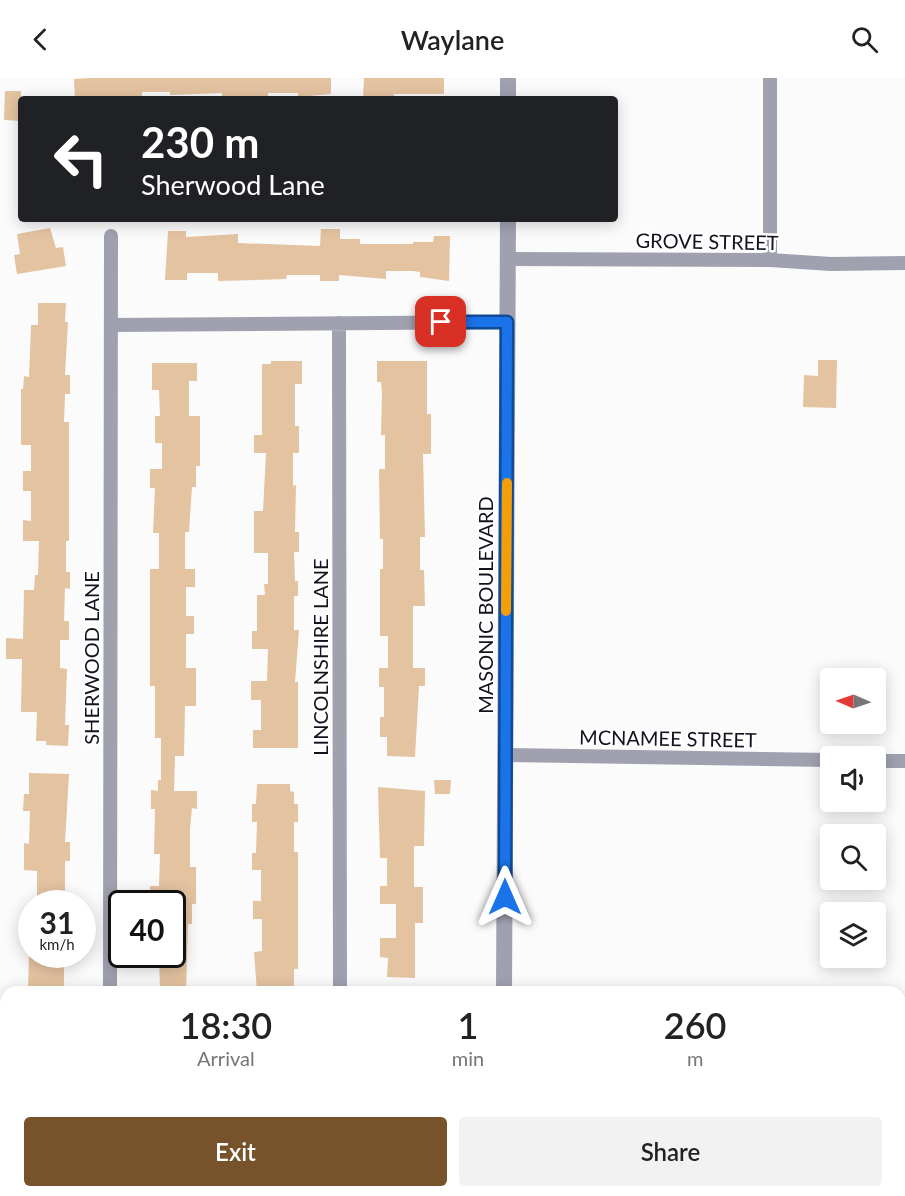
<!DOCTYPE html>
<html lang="en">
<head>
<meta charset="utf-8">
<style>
  :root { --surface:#fff; --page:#f2f2f2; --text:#222; --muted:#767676; --accent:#77532c }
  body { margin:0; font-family:Lato,sans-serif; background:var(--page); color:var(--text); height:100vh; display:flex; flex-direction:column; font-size:22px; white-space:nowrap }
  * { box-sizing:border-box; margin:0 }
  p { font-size:20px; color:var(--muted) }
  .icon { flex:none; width:33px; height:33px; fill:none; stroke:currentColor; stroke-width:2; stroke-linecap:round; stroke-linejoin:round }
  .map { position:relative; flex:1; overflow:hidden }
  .sheet { position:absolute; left:0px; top:908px; width:906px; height:212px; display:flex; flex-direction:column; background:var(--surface); border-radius:18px 18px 0 0; box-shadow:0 3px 15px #0003 }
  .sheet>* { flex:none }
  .hud { position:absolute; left:18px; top:18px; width:600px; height:126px; border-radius:6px; box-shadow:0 3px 15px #0003; background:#202124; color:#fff; overflow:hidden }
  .needle { width:39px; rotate:272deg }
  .controls { position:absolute; left:820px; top:590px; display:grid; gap:12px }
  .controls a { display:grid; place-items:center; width:66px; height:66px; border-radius:6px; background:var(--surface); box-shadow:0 3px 15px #0003; font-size:30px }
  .speed { position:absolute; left:18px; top:812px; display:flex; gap:12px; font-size:30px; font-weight:700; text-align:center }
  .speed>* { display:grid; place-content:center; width:78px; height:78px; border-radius:50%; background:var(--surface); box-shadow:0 3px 15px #0003; line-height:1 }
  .speed small { font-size:15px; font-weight:400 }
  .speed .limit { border:3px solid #111; border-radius:9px; background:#fff; color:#111 }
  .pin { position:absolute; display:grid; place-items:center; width:51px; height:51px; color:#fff; margin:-26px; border-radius:12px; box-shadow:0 3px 9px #0006 }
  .me { position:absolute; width:66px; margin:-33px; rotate:0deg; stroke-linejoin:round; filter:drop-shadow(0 0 4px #0008) }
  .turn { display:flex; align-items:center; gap:21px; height:126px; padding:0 24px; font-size:27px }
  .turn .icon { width:78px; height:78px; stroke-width:2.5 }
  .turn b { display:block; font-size:42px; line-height:51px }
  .eta { display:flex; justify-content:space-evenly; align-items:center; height:102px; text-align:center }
  .eta b { font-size:36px; font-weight:600; line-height:42px }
  .primary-button { display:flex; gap:12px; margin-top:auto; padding:12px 24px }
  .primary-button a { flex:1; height:69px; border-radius:6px; background:var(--accent); color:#fff; font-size:24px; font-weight:600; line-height:69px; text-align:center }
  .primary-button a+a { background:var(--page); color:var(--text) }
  header { display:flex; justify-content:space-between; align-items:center; height:78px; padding:0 24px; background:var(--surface); font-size:27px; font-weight:600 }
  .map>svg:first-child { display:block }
  .building { fill:#e4c3a1 }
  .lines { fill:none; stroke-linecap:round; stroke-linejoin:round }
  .minor { stroke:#9fa1af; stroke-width:14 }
  .tertiary { stroke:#9fa1af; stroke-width:16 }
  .route-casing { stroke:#114b97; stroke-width:15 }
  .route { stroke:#1a73e8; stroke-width:10 }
  .slow { stroke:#f59e0b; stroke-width:10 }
  .labels { text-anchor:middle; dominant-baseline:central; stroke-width:5; stroke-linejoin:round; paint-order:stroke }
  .street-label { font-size:20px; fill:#12131e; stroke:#fff }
</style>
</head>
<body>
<header><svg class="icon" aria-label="back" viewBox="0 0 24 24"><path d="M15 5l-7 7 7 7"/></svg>Waylane<svg class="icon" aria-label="search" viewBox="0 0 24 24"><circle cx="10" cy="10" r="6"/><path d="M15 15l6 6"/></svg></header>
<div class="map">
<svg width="905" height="1118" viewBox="0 0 905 1118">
  <rect width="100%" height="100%" fill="#fbfbfb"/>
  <path class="building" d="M 90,0 L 331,0 L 331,16 L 298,19 L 298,15 L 268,15 L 268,21 L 222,21 L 222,15 L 170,17 L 170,14 L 142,14 L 142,20 L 75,21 L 74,1 Z
    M 364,0 L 444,0 L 444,16 L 394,16 L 394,19 L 363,21 Z
    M 5,13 L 21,13 L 21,43 L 4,42 Z
    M 50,150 L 56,170 L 63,169 L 66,188 L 17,196 L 14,177 L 20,176 L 17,156 Z
    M 321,151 L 340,151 L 340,161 L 360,161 L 360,166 L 413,166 L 413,164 L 433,164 L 434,158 L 450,158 L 449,203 L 420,199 L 420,194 L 413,193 L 386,193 L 386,201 L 339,197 L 339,203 L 320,203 L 320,197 L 287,197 L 286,201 L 218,203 L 218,195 L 187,195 L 187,202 L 165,202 L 168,153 L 186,153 L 186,159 L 238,156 L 238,165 L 320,168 Z
    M 38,225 L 66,225 L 65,244 L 68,244 L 65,297 L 70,297 L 70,316 L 65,316 L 64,344 L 69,344 L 69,463 L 66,463 L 66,494 L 70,494 L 70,511 L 65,510 L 64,543 L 69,543 L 69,562 L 60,562 L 60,590 L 67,591 L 65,647 L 69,647 L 68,668 L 46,667 L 46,663 L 36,663 L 37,634 L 21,634 L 22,581 L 6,581 L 6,560 L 23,561 L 24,512 L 34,512 L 35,497 L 38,497 L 39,463 L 23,463 L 23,442 L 31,443 L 31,413 L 23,413 L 23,393 L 31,393 L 31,367 L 21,367 L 21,311 L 23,311 L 24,298 L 29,299 L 31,247 L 38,247 Z
    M 818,282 L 837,282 L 836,330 L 803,329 L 804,297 L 818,298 Z
    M 271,283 L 302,283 L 302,306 L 295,306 L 295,348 L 299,348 L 299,375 L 293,375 L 293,408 L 296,407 L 295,454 L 299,454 L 299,474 L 294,474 L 295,503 L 298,503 L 298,518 L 294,518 L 294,552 L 299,552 L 295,604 L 298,604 L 298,670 L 253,670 L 253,652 L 261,652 L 261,622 L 251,622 L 251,603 L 267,603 L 268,571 L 252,571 L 252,553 L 257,553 L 257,517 L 265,517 L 264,506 L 268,506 L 268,475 L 254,475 L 254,433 L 263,433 L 266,375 L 254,375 L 254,357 L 262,357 L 262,286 L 271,286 Z
    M 377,283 L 427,283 L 427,336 L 431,336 L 431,376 L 423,376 L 425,459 L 420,459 L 420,492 L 424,492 L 425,528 L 413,528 L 413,590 L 425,590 L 425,608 L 419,608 L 415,679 L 387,678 L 387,659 L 380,659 L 380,639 L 384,639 L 384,609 L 379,609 L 379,590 L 388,590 L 388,558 L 380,558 L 380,491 L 383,491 L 383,461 L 380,461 L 379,391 L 385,391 L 385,357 L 381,357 L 382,315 L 381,304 L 377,304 Z
    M 152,285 L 197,285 L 197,303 L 189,303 L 189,338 L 200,338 L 200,388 L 196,388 L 196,409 L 192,409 L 189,454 L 185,454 L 185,491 L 195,491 L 195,509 L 186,509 L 186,538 L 194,538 L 194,556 L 186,556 L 186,590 L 196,590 L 196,628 L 185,628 L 184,678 L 175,678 L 174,713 L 197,713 L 197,731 L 192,730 L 190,751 L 190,789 L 196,789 L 196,826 L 192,826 L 192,846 L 188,846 L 186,914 L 160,914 L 159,876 L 172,876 L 172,825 L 150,825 L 150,808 L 159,808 L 160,776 L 154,776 L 155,731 L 151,731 L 151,712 L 158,713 L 158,702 L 161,702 L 161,660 L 155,660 L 155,608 L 150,608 L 150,491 L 159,491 L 159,455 L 153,455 L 155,410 L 150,410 L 150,391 L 162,391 L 162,365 L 155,365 L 155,338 L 160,338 L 159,312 L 152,312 Z
    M 29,695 L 69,696 L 65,764 L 70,764 L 70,783 L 65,783 L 65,825 L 37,825 L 37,793 L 24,792 L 24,765 L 29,766 L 30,733 L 23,733 L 24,716 L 29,716 Z
    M 434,702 L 451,702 L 450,716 L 435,716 Z
    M 257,706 L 290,706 L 290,713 L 294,714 L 294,726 L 298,726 L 298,744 L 294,744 L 294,774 L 298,774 L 298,891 L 294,891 L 294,914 L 257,914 L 254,874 L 262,873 L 262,841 L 253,841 L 253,823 L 261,823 L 261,792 L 252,792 L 252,775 L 256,775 L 257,744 L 252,744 L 252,726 L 256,726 Z
    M 378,709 L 425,713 L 424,768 L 414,768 L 414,809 L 423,809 L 423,845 L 415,845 L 415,900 L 387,899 L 388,880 L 380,879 L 380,860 L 396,860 L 396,826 L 380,826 L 380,808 L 387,808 L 387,780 L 380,780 Z
    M 29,876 L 64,876 L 64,914 L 28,914 Z"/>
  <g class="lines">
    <path class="minor" d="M 508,181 L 770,182 L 831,186 L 905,185
      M 770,182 L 770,0
      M 339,245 L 340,914
      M 111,247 L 507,244
      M 505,677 L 831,682
      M 876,683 L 905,683
      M 110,914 L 111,158
      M 109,1118 L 109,1113"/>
    <path class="tertiary" d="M 508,0 L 508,21
      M 504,914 L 508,141
      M 504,1118 L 504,1113"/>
  </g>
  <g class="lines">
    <g class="route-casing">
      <path id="route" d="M 441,244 L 507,244 L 505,819"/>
    </g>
    <use href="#route" class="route"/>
    <path class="slow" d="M 506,533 L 507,405"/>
  </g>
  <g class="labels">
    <g class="street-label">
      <text transform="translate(707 163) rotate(1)">GROVE STREET</text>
      <text transform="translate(485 527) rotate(-90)">MASONIC BOULEVARD</text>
      <text transform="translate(320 579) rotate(-90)">LINCOLNSHIRE LANE</text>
      <text transform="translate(91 580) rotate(-90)">SHERWOOD LANE</text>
      <text transform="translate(668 660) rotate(1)">MCNAMEE STREET</text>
    </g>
  </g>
</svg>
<div class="controls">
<a><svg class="needle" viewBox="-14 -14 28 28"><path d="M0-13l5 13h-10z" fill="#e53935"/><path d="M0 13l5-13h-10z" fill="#767676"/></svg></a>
<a><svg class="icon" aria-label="sound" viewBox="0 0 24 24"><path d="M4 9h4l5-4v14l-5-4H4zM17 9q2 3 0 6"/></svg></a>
<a><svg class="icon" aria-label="search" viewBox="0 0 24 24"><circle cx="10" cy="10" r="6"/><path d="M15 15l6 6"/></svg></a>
<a><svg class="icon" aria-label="layers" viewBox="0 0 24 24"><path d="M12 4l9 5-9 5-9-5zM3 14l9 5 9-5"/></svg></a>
</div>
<div class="speed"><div>31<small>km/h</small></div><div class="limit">40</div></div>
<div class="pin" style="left:441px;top:244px;background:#d93025"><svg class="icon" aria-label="arrive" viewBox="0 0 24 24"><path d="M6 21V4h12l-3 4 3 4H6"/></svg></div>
<svg class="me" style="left:505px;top:819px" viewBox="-20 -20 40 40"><path d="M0-17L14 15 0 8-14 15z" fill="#1a73e8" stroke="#fff" stroke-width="4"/></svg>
<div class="hud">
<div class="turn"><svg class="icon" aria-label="left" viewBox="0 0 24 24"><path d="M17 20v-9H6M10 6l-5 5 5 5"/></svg><div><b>230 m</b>Sherwood Lane</div></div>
</div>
<section class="sheet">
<div class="eta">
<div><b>18:30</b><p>Arrival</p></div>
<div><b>1</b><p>min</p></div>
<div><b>260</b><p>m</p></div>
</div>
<div class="primary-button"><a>Exit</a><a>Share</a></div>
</section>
</div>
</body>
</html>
